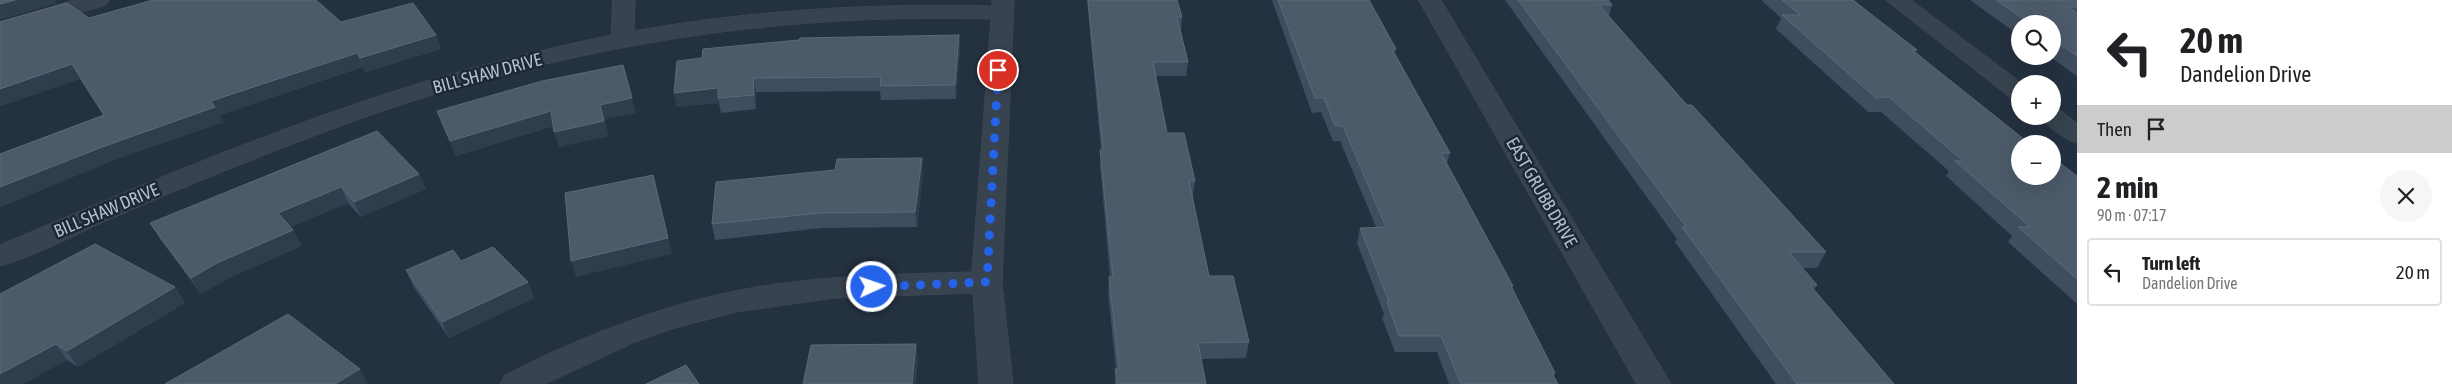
<!DOCTYPE html>
<html lang="en">
<head>
<meta charset="utf-8">
<style>
  :root { --surface:#fff; --page:#f6f6f6; --text:#202124; --muted:#757577; --line:#e0e0e0 }
  body { margin:0; font-family:"Asap Condensed",sans-serif; background:var(--page); color:var(--text); height:100vh; display:flex; flex-direction:column; font-size:19px; white-space:nowrap }
  * { box-sizing:border-box; margin:0 }
  p { font-size:16px; color:var(--muted) }
  .icon { flex:none; width:28px; height:28px; fill:none; stroke:currentColor; stroke-width:2; stroke-linecap:round; stroke-linejoin:round }
  .map { position:relative; flex:1; overflow:hidden }
  .details { display:flex; flex-direction:column; background:var(--surface); width:375px }
  .details>* { flex:none }
  .banner { background:#fff; color:var(--text); overflow:hidden }
  .controls { position:absolute; left:2011px; top:15px; display:grid; gap:10px }
  .controls a { display:grid; place-items:center; width:50px; height:50px; border-radius:50%; background:var(--surface); box-shadow:0 5px 20px #0002; font-size:25px }
  .pin { position:absolute; display:grid; place-items:center; width:42px; height:42px; color:#fff; margin:-21px; border:2px solid #fff; border-radius:50%; box-shadow:0 1px 5px #0007 }
  .me { position:absolute; width:55px; margin:-28px; rotate:87deg; stroke-linejoin:round; filter:drop-shadow(0 0 4px #0008) }
  .turn { display:flex; align-items:center; gap:18px; height:105px; padding:0 20px; font-size:22px }
  .turn .icon { width:65px; height:65px; stroke-width:2.5 }
  .turn b { display:block; font-size:35px; line-height:42px }
  .then { display:flex; align-items:center; height:48px; padding:0 20px; background:#0003; gap:10px; font-size:19px }
  .round { display:grid; place-items:center; flex:none; width:52px; height:52px; border-radius:26px; background:var(--page) }
  .head { display:flex; align-items:center; justify-content:space-between; height:85px; padding:0 20px }
  h1 { font-size:30px; font-weight:700; line-height:38px }
  ul { padding:0; list-style:none }
  li { display:flex; align-items:center; gap:15px; height:68px; margin:0 10px 8px; padding:0 10px; border:2px solid var(--line); border-radius:5px }
  li div { flex:1 }
  li b { display:block; font-size:19px }
  li em { font-style:normal }
  main { display:flex; flex:1; min-height:0 }
  .map>svg:first-child { display:block }
  .lines { fill:none; stroke-linecap:round; stroke-linejoin:round }
  .minor-casing { stroke:#424c59; stroke-width:1 }
  .minor { fill:#384350; fill-rule:evenodd }
  .wall { fill:#3f4d5e }
  .shaded-wall { fill:#2f3d4d }
  .building { fill:#4c5a6a; stroke:#5c6979 }
  .route { stroke:#2563eb; stroke-width:9; stroke-dasharray:0 16.2 }
  .labels { text-anchor:middle; dominant-baseline:central; stroke-width:5; stroke-linejoin:round; paint-order:stroke }
  .street-label { font-size:18px; fill:#b5becb; stroke:#1d2835 }
</style>
</head>
<body>
<main>
<div class="map">
<svg width="2077" height="384" viewBox="0 0 2077 384">
  <rect width="100%" height="100%" fill="#243140"/>
  <g class="lines">
    <g class="minor-casing">
      <path id="minor" d="M 75,0 L 109,0 L 106,5 L 0,36 L 0,22 Z
        M 613,0 L 635,0 L 634,31 C 752,10 872,3 992,6 L 992,0 L 1014,0 L 1002,282 L 1013,384 L 979,384 L 973,293 L 835,298 L 736,312 L 671,329 L 635,342 L 545,384 L 500,384 L 505,375 C 590,332 681,297 776,284 C 841,275 907,274 972,272 L 991,19 C 755,12 532,52 311,137 C 243,163 176,190 110,219 C 74,235 38,255 0,266 L 0,245 C 123,193 246,140 373,98 C 451,72 531,52 611,35 Z
        M 1419,0 L 1441,0 L 1671,384 L 1637,384 Z
        M 1886,0 L 1911,0 L 2023,84 L 2020,84 L 2020,100 L 2011,98 Z
        M 2052,109 L 2061,111 L 2077,123 L 2077,143 C 2064,139 2048,128 2040,116 L 2052,116 Z"/>
    </g>
    <use href="#minor" class="minor"/>
  </g>
  <path class="wall" d="M 1087,0 L 1177,0 L 1182,17 L 1181,30 L 1180,30 L 1188,62 L 1186,76 L 1156,76 L 1167,133 L 1195,181 L 1193,196 L 1192,196 L 1209,276 L 1249,342 L 1246,358 L 1201,359 L 1206,384 L 1115,384 L 1116,369 L 1108,293 L 1109,277 L 1110,277 L 1100,164 L 1101,150 Z
    M 1272,0 L 1369,0 L 1396,49 L 1395,54 L 1450,153 L 1447,163 L 1513,286 L 1512,288 L 1555,373 L 1554,377 L 1558,384 L 1449,384 L 1437,352 L 1395,352 L 1382,318 L 1384,314 L 1357,243 L 1360,228 L 1376,227 L 1340,141 L 1333,141 L 1321,112 L 1312,113 Z
    M 1505,0 L 1608,0 L 1612,5 L 1609,16 L 1687,105 L 1826,252 L 1817,268 L 1802,268 L 1817,285 L 1814,290 L 1894,384 L 1776,384 L 1675,242 L 1677,239 Z
    M 1761,0 L 1853,0 L 1917,50 L 1916,52 L 2020,144 L 2077,176 L 2077,304 L 2008,242 L 2012,236 L 1946,176 L 1949,171 L 1881,112 L 1868,112 L 1776,29 L 1781,18 Z
    M 1970,0 L 2077,0 L 2077,76 L 2049,56 L 2052,56 L 2052,24 L 2020,24 L 2020,36 Z
    M 89,18 L 341,22 L 436,35 L 441,49 L 365,72 L 363,67 L 220,115 L 223,122 L 114,160 L 0,207 L 0,154 L 103,115 L 80,79 L 0,106 Z
    M 959,35 L 960,49 L 956,99 L 881,100 L 880,91 L 756,92 L 756,109 L 721,113 L 719,103 L 677,107 L 674,93 Z
    M 437,111 L 636,113 L 604,119 L 608,136 L 559,147 L 553,126 L 456,156 Z
    M 922,158 L 923,173 L 917,227 L 822,228 L 715,240 L 712,224 L 835,170 Z
    M 419,174 L 426,189 L 361,217 L 348,203 L 290,227 L 293,230 L 301,246 L 227,279 L 201,294 L 160,239 L 150,223 Z
    M 461,261 L 528,282 L 534,298 L 449,338 L 413,286 L 406,270 Z
    M 175,287 L 185,303 L 78,367 L 67,360 L 0,294 Z"/>
  <path class="shaded-wall" d="M 15,0 L 55,0 L 57,3 L 0,20 L 0,4 Z
    M 436,35 L 441,49 L 365,72 L 360,58 Z
    M 959,35 L 960,49 L 956,99 L 955,85 Z
    M 357,53 L 363,67 L 220,115 L 223,122 L 114,160 L 0,207 L 0,187 L 211,101 Z
    M 72,64 L 80,79 L 0,106 L 0,89 Z
    M 753,78 L 756,92 L 756,109 L 754,95 Z
    M 718,88 L 718,98 L 719,103 L 677,107 L 674,93 Z
    M 632,98 L 636,113 L 604,119 L 608,136 L 559,147 L 554,132 L 600,105 Z
    M 551,111 L 555,125 L 456,156 L 450,141 Z
    M 922,158 L 923,173 L 917,227 L 915,212 Z
    M 419,174 L 426,189 L 361,217 L 354,202 Z
    M 653,175 L 672,254 L 576,277 L 571,261 Z
    M 341,187 L 348,203 L 286,229 L 278,213 Z
    M 293,230 L 301,246 L 227,279 L 201,294 L 191,278 L 217,263 Z
    M 528,282 L 534,298 L 449,338 L 442,322 Z
    M 175,287 L 185,303 L 78,367 L 67,351 Z
    M 56,344 L 67,360 L 24,384 L 0,384 L 0,374 Z
    M 916,344 L 918,360 L 916,384 L 912,384 Z
    M 360,369 L 368,384 L 335,384 Z"/>
  <path class="building" d="M 0,0 L 15,0 L 0,4 Z
    M 153,0 L 316,0 L 341,22 L 413,3 L 436,35 L 360,58 L 357,53 L 211,101 L 215,107 L 105,146 L 0,187 L 0,154 L 104,115 L 72,64 L 0,89 L 0,22 L 67,3 L 89,18 Z
    M 1088,0 L 1177,0 L 1182,17 L 1177,17 L 1188,62 L 1153,62 L 1167,133 L 1184,133 L 1195,181 L 1189,181 L 1209,276 L 1233,276 L 1249,342 L 1198,343 L 1206,384 L 1117,384 L 1115,369 L 1119,369 L 1109,277 L 1113,277 L 1100,150 L 1103,149 Z
    M 1278,0 L 1369,0 L 1396,49 L 1392,49 L 1450,153 L 1441,153 L 1513,286 L 1511,286 L 1555,373 L 1552,373 L 1558,384 L 1461,384 L 1441,336 L 1399,336 L 1387,302 L 1389,302 L 1360,228 L 1386,227 L 1343,126 L 1335,126 L 1324,98 L 1315,98 Z
    M 1518,0 L 1608,0 L 1612,5 L 1599,5 L 1687,105 L 1692,105 L 1826,252 L 1789,252 L 1817,285 L 1810,285 L 1894,384 L 1797,384 L 1682,227 L 1686,227 Z
    M 1782,0 L 1853,0 L 1917,50 L 1912,50 L 2030,144 L 2020,144 L 2020,176 L 2052,176 L 2052,160 L 2056,160 L 2077,176 L 2077,279 L 2018,227 L 2030,227 L 1955,161 L 1963,161 L 1889,97 L 1876,98 L 1782,15 L 1800,15 Z
    M 1996,0 L 2077,0 L 2077,7 L 2068,7 L 2077,13 L 2077,56 L 2052,39 L 2052,24 L 2031,24 Z
    M 959,35 L 955,85 L 880,86 L 881,77 L 753,78 L 754,95 L 718,98 L 718,88 L 674,93 L 677,61 L 702,58 L 703,49 L 799,40 L 800,38 Z
    M 623,65 L 632,98 L 600,105 L 604,121 L 554,132 L 551,111 L 450,141 L 437,111 L 542,81 Z
    M 377,131 L 419,174 L 354,202 L 341,187 L 278,213 L 293,230 L 217,263 L 191,278 L 150,223 Z
    M 922,158 L 915,212 L 820,213 L 712,224 L 716,182 L 835,170 L 837,159 Z
    M 653,175 L 668,238 L 571,261 L 565,193 Z
    M 95,244 L 175,287 L 67,351 L 56,344 L 0,374 L 0,294 Z
    M 493,247 L 528,282 L 442,322 L 406,270 L 453,250 L 461,261 Z
    M 288,314 L 360,369 L 335,384 L 165,384 Z
    M 916,344 L 912,384 L 803,384 L 811,345 Z
    M 686,365 L 699,384 L 646,384 Z"/>
  <g class="lines">
    <path class="route" d="M 872,287 L 987,282 L 998,70"/>
  </g>
  <g class="labels">
    <g class="street-label">
      <text transform="translate(487 73) rotate(-15)">BILL SHAW DRIVE</text>
      <text transform="translate(1542 192) rotate(60)">EAST GRUBB DRIVE</text>
      <text transform="translate(106 210) rotate(-23)">BILL SHAW DRIVE</text>
    </g>
  </g>
</svg>
<div class="controls">
<a><svg class="icon" aria-label="search" viewBox="0 0 24 24"><circle cx="10" cy="10" r="6"/><path d="M15 15l6 6"/></svg></a>
<a>+</a>
<a>−</a>
</div>
<div class="pin" style="left:998px;top:70px;background:#d93025"><svg class="icon" aria-label="arrive" viewBox="0 0 24 24"><path d="M6 21V4h12l-3 4 3 4H6"/></svg></div>
<svg class="me" style="left:872px;top:287px" viewBox="-20 -20 40 40"><circle r="17" fill="#2563eb" stroke="#fff" stroke-width="3"/><path d="M0-11L8 9 0 5-8 9z" fill="#fff"/></svg>
</div>
<section class="details">
<div class="banner">
<div class="turn"><svg class="icon" aria-label="left" viewBox="0 0 24 24"><path d="M17 20v-9H6M10 6l-5 5 5 5"/></svg><div><b>20 m</b>Dandelion Drive</div></div>
<div class="then">Then<svg class="icon" aria-label="arrive" viewBox="0 0 24 24"><path d="M6 21V4h12l-3 4 3 4H6"/></svg></div>
</div>
<div class="head"><div><h1>2 min</h1><p>90 m · 07:17</p></div><a class="round"><svg class="icon" aria-label="close" viewBox="0 0 24 24"><path d="M6 6l12 12M18 6L6 18"/></svg></a></div>
<ul>
<li><svg class="icon" aria-label="left" viewBox="0 0 24 24"><path d="M17 20v-9H6M10 6l-5 5 5 5"/></svg><div><b>Turn left</b><p>Dandelion Drive</p></div><em>20 m</em></li>
</ul>
</section>
</main>
</body>
</html>
